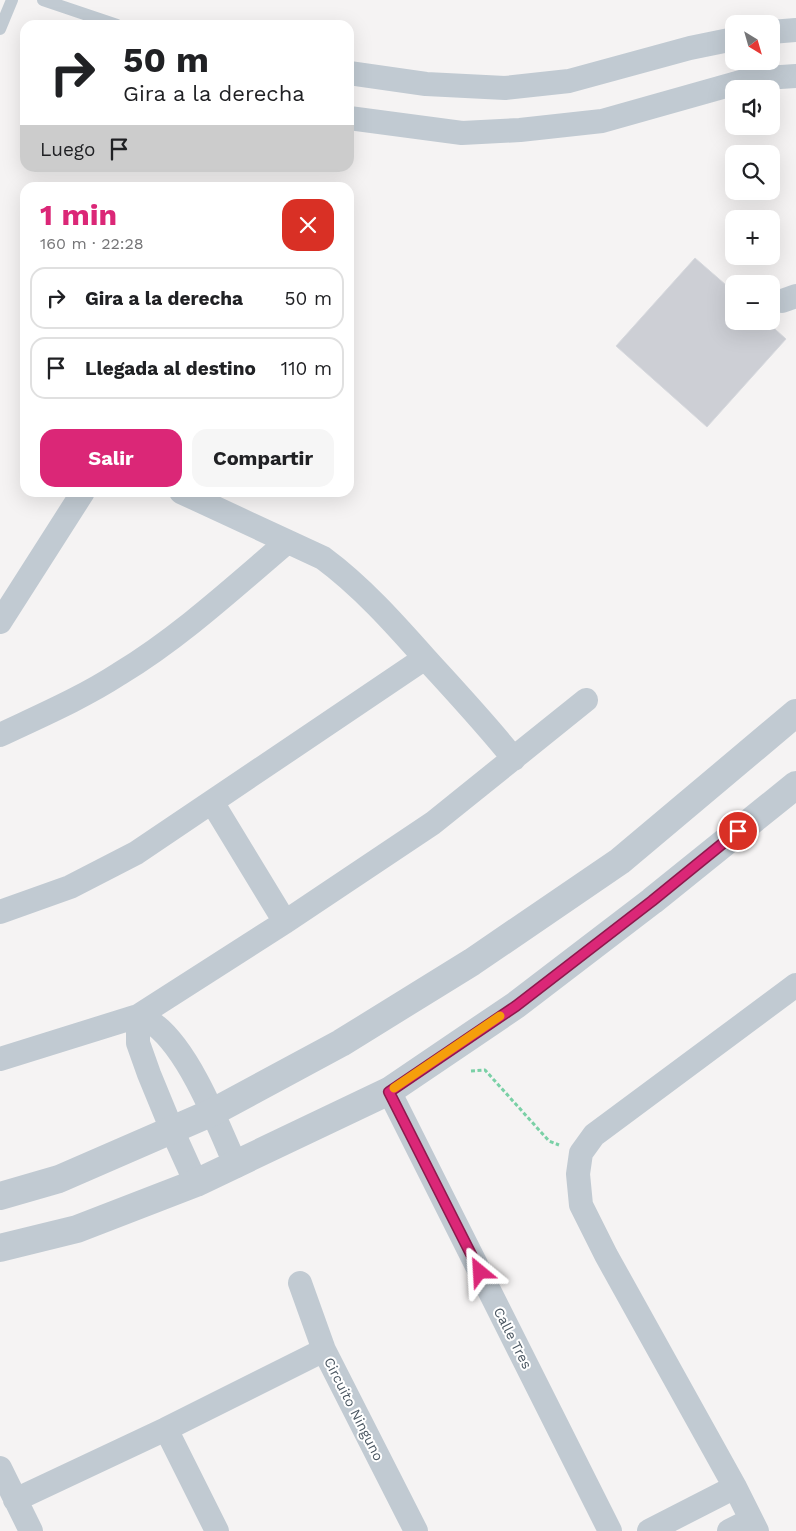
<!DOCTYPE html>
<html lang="es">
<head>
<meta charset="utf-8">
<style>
  :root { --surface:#fff; --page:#f6f6f6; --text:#202124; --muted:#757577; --line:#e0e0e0; --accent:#db2777 }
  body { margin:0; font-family:"Work Sans",sans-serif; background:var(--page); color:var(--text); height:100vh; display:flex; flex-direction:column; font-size:19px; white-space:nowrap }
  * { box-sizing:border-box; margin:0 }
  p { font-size:16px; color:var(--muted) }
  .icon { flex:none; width:28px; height:28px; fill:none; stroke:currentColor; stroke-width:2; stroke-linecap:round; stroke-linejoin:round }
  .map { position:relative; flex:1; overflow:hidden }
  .drawer { position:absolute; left:20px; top:182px; width:334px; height:315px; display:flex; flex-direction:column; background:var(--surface); border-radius:15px; box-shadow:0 5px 20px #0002 }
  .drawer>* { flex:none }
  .hud { position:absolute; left:20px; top:20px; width:334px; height:152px; border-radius:15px; box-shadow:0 5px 20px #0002; background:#fff; color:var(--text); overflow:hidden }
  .needle { width:32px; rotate:143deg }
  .controls { position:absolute; left:725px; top:15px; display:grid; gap:10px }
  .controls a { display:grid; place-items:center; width:55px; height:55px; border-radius:10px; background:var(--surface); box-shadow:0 5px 20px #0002; font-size:25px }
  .pin { position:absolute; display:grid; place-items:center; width:42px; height:42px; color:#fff; margin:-21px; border:2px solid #fff; border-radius:50%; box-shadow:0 1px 5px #0007 }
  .me { position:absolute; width:55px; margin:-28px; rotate:333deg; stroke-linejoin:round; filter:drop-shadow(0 0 4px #0008) }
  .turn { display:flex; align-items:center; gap:18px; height:105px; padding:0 20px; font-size:22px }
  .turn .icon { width:65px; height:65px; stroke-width:2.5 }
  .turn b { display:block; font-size:35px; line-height:42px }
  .then { display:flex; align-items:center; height:48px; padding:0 20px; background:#0003; gap:10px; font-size:19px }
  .round { display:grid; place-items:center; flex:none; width:52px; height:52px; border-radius:15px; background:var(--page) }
  .head { display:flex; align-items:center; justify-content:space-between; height:85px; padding:0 20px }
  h1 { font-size:30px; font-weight:700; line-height:38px; color:var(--accent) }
  .primary-button { display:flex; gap:10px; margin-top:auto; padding:10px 20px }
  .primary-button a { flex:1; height:58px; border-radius:15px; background:var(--accent); color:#fff; font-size:20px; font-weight:700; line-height:58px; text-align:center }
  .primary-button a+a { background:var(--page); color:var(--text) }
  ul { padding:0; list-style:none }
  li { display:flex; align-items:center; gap:15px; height:62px; margin:0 10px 8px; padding:0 10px; border:2px solid var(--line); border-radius:15px }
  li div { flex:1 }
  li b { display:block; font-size:19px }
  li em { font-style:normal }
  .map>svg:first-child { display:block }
  .building { fill:#cdcfd5; stroke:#d7d9de }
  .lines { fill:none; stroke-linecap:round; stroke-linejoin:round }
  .path { stroke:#7ad0a6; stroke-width:3; stroke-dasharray:4 2.5; stroke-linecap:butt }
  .service { stroke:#c1cad2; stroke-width:12 }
  .minor { stroke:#c1cad2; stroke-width:24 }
  .tertiary { stroke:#c1cad2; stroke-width:28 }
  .route-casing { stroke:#8e194d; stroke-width:12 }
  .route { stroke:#db2777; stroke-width:9 }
  .slow { stroke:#f59e0b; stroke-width:9 }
  .labels { text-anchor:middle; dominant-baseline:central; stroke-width:4; stroke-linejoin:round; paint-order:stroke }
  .street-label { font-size:14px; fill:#4a5661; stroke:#fff }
</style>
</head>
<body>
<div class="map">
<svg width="796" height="1531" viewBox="0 0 796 1531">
  <rect width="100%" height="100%" fill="#f5f3f3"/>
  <path class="building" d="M 695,258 L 734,292 L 734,321 L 766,321 L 786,339 L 707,427 L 616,346 Z"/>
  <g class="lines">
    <path class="path" d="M 471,1071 L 485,1070 L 549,1141 L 559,1145"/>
    <path class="service" d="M 43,0 L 117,25
      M 0,29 L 12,0"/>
    <path class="minor" d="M 771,32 L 796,30
      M 349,73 L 426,84 L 505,88 L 569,81 L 690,48 L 734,39
      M 349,118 L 462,133 L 520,130 L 602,121 L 751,79 L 796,76
      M 782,301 L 796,296
      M 181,492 L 323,558 C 361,586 394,623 426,659 C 456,692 486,724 514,759
      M 0,622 L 83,492
      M 0,735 C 40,716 82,698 119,674 C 180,637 233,588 287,542
      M 212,802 L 285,922
      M 0,912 L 70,887 L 136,853 L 425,658
      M 138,1016 C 143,1019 150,1021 155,1025 C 190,1052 218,1125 236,1166
      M 138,1016 L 138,1043 L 149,1074 L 172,1130 L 196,1183
      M 0,1059 L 138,1016 L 285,922 L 433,823 L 586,700
      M 389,1091 L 610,1531
      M 300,1283 L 324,1350 L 416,1531
      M 166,1429 L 217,1531
      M 0,1468 L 31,1531
      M 15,1500 L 166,1429 L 324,1350
      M 649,1531 L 735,1487
      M 729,1531 L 751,1520
      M 757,1531 L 735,1487 L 606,1255 L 581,1205 L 578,1174 L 581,1153 L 594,1135 L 796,985"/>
    <path class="tertiary" d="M 0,1196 L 59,1179 L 213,1112 L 341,1043 L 472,962 L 620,861 L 796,713
      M 0,1248 L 77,1229 L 196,1183 L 389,1091 L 516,1005 L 652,901 L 796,785"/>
  </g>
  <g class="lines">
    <g class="route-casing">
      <path id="route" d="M 480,1272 L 389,1092 L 516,1006 L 652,901 L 738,831"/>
    </g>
    <use href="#route" class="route"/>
    <path class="slow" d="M 394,1088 L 500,1016"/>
  </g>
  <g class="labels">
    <g class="street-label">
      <text transform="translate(513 1338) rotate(63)">Calle Tres</text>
      <text transform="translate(354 1409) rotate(63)">Circuito Ninguno</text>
    </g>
  </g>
</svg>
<div class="controls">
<a><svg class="needle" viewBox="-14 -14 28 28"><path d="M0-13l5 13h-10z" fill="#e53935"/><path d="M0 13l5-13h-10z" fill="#757577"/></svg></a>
<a><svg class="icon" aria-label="sound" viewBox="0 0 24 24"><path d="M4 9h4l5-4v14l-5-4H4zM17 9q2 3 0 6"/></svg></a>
<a><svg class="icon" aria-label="search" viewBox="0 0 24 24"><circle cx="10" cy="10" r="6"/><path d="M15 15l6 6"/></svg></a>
<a>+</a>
<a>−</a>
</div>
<div class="pin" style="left:738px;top:831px;background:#d93025"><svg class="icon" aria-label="arrive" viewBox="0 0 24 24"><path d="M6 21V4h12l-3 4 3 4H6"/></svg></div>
<svg class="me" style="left:480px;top:1272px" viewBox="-20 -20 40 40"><path d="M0-17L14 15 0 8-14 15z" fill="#db2777" stroke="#fff" stroke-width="4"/></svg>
<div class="hud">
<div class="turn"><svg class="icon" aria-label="right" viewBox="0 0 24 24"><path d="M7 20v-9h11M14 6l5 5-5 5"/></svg><div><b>50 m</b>Gira a la derecha</div></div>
<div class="then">Luego<svg class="icon" aria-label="arrive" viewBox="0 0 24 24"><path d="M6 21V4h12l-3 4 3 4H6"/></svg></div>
</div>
<section class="drawer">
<div class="head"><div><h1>1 min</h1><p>160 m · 22:28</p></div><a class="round" style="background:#d93025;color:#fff"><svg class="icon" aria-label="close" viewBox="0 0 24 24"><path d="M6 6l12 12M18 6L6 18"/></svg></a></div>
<ul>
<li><svg class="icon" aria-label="right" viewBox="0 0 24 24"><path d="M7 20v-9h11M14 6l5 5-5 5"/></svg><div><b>Gira a la derecha</b></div><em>50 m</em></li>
<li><svg class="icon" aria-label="arrive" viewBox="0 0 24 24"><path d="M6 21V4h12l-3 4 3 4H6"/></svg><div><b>Llegada al destino</b></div><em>110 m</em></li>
</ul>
<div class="primary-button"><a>Salir</a><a>Compartir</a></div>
</section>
</div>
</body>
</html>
